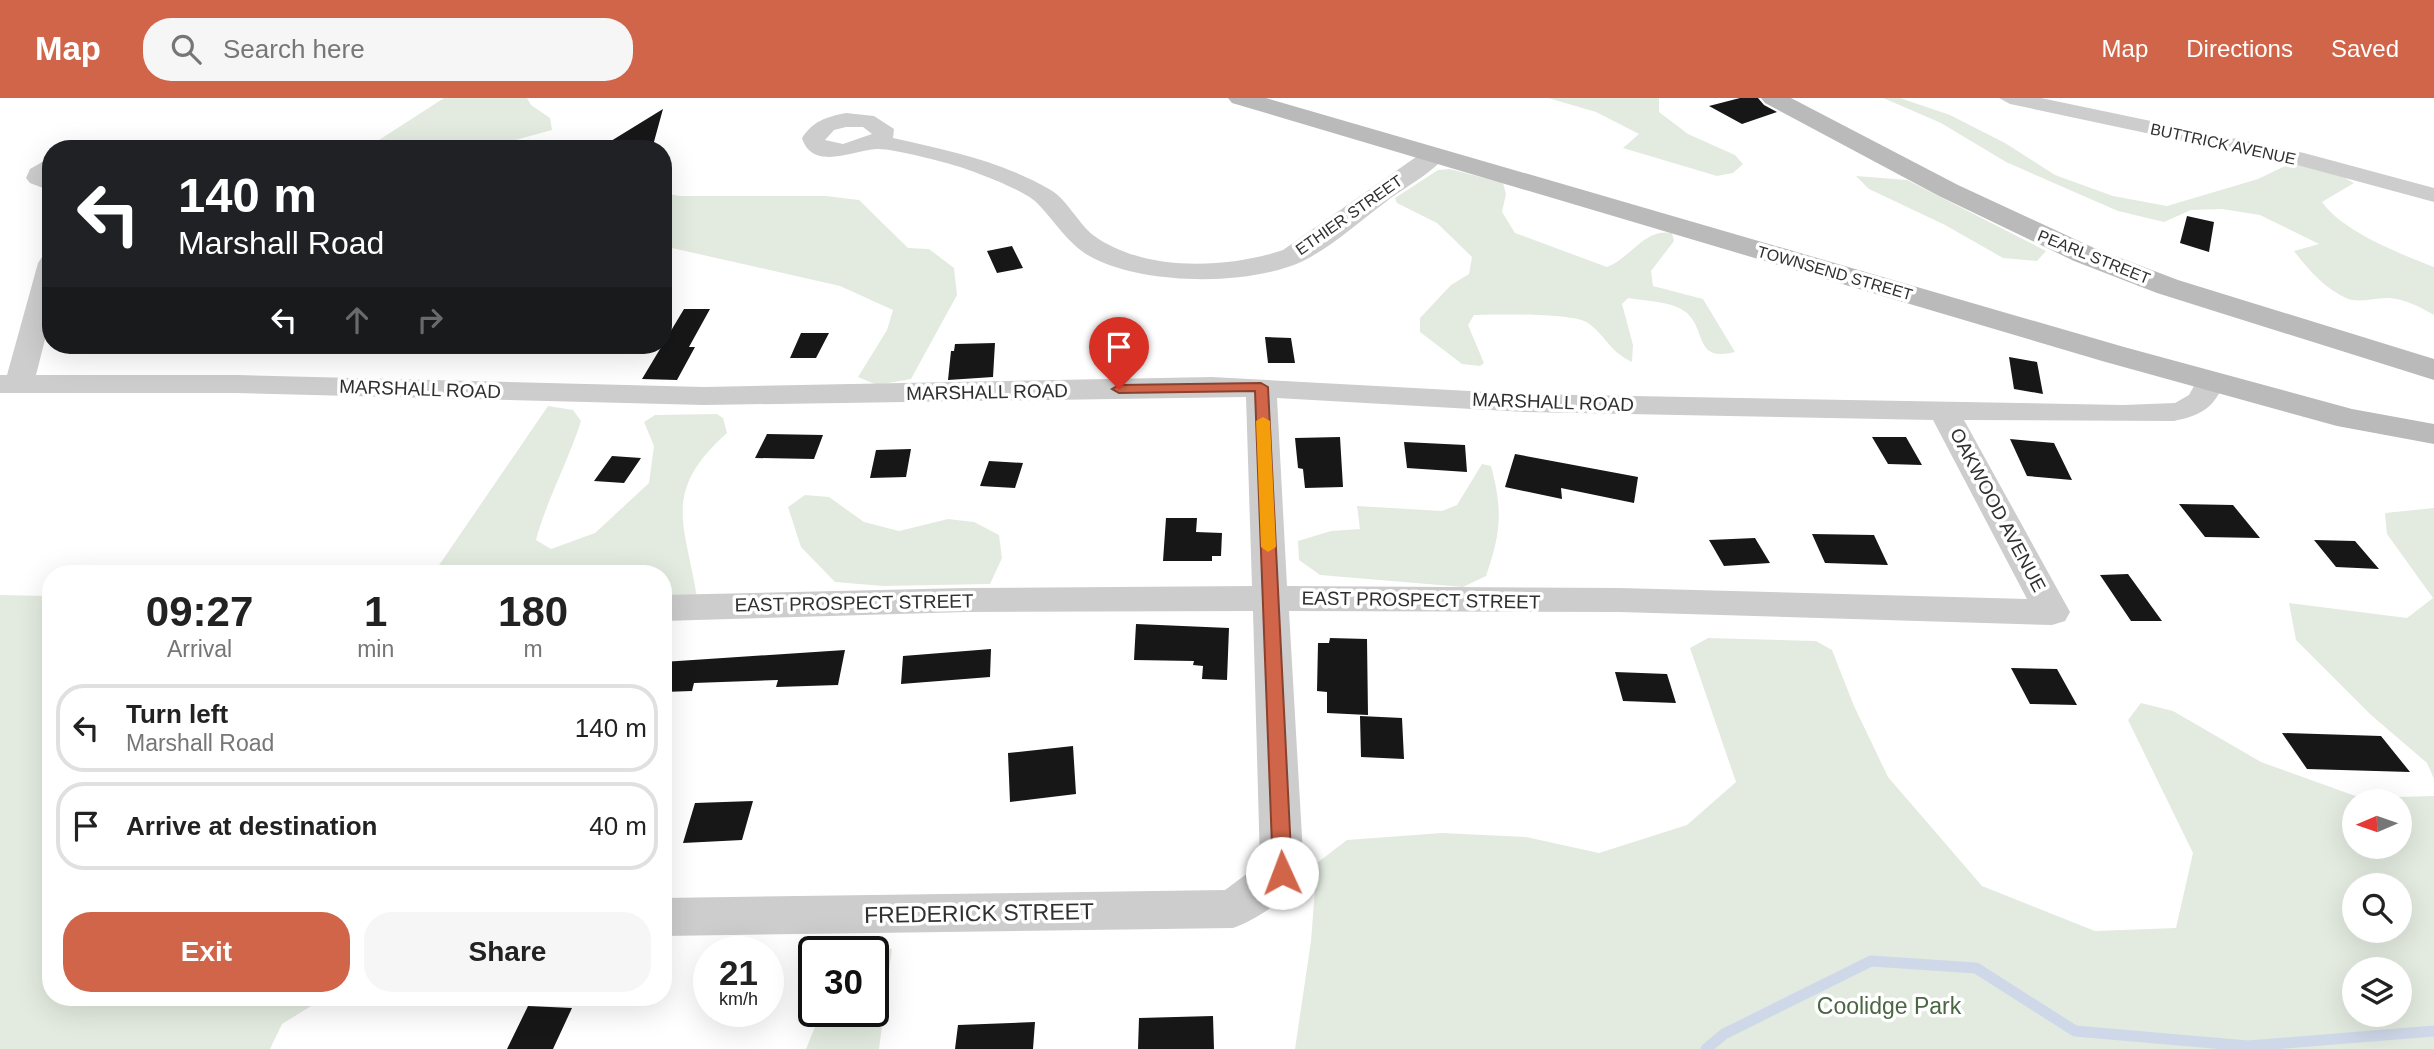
<!DOCTYPE html>
<html lang="en">
<head>
<meta charset="utf-8">
<style>
  :root { --surface:#fff; --page:#f6f6f6; --text:#222; --muted:#767676; --line:#e0e0e0; --accent:#d16549 }
  body { margin:0; font-family:Helvetica,sans-serif; background:var(--page); color:var(--text); height:100vh; display:flex; flex-direction:column; font-size:26px; white-space:nowrap }
  * { box-sizing:border-box; margin:0 }
  p { font-size:23px; color:var(--muted) }
  .icon { flex:none; width:38px; height:38px; fill:none; stroke:currentColor; stroke-width:2; stroke-linecap:round; stroke-linejoin:round }
  .map { position:relative; flex:1; overflow:hidden }
  .details { position:absolute; left:42px; top:467px; width:630px; height:441px; display:flex; flex-direction:column; background:var(--surface); border-radius:28px; box-shadow:0 7px 28px #0002 }
  .details>* { flex:none }
  .guide { position:absolute; left:42px; top:42px; width:630px; height:214px; border-radius:28px; box-shadow:0 7px 28px #0002; background:#202124; color:#fff; overflow:hidden }
  .needle { width:46px; rotate:268deg }
  .fabs { position:absolute; left:2342px; top:691px; display:grid; gap:14px }
  .fabs a { display:grid; place-items:center; width:70px; height:70px; border-radius:50%; background:var(--surface); box-shadow:0 7px 28px #0002; font-size:35px }
  .speed { position:absolute; left:693px; top:838px; display:flex; gap:14px; font-size:35px; font-weight:700; text-align:center }
  .speed>* { display:grid; place-content:center; width:91px; height:91px; border-radius:50%; background:var(--surface); box-shadow:0 7px 28px #0002; line-height:1 }
  .speed small { font-size:18px; font-weight:400 }
  .speed .limit { border:4px solid #111; border-radius:10px; background:#fff; color:#111 }
  .pin { position:absolute; display:grid; place-items:center; width:60px; height:60px; color:#fff; margin:-72px -30px; border-radius:50% 50% 50% 0; rotate:-45deg; box-shadow:0 0 7px #0007 }
  .pin .icon { rotate:45deg }
  .me { position:absolute; width:77px; margin:-38px; rotate:358deg; stroke-linejoin:round; filter:drop-shadow(0 0 5px #0008) }
  .turn { display:flex; align-items:center; gap:24px; height:147px; padding:0 21px; font-size:32px }
  .turn .icon { width:91px; height:91px; stroke-width:2.5 }
  .turn b { display:block; font-size:49px; line-height:60px }
  .lanes { display:flex; align-items:center; height:66px; padding:0 21px; background:#0003; justify-content:center; gap:35px; direction:ltr }
  .lanes .off { opacity:.35 }
  .eta { display:flex; justify-content:space-evenly; align-items:center; height:119px; text-align:center }
  .eta b { font-size:42px; font-weight:700; line-height:49px }
  .button { display:flex; gap:14px; margin-top:auto; padding:14px 21px }
  .button a { flex:1; height:80px; border-radius:28px; background:var(--accent); color:#fff; font-size:28px; font-weight:700; line-height:80px; text-align:center }
  .button a+a { background:var(--page); color:var(--text) }
  ul { padding:0; list-style:none }
  li { display:flex; align-items:center; gap:21px; height:88px; margin:0 14px 10px; padding:0 7px; border:4px solid var(--line); border-radius:28px }
  li div { flex:1 }
  li b { display:block; font-size:26px }
  li em { font-style:normal }
  header { display:flex; align-items:center; gap:42px; box-sizing:border-box; height:98px; padding:0 35px; background:var(--accent); color:#fff }
  header strong { font-size:33px }
  nav { display:flex; gap:38px; margin-inline-start:auto; font-size:24px }
  .search { width:490px; height:63px; background:var(--page); display:flex; align-items:center; gap:18px; box-sizing:border-box; padding:0 24px; border-radius:28px; color:var(--muted); font-size:26px }
  .map>svg:first-child { display:block }
  .green { fill:#e3ebe0; fill-rule:evenodd }
  .lines { fill:none; stroke-linecap:round; stroke-linejoin:round }
  .stream { stroke:#cfd8e9; stroke-width:11 }
  .building { fill:#171717 }
  .street { fill:#cdcdcd; fill-rule:evenodd }
  .secondary { fill:#bababa; fill-rule:evenodd }
  .route { fill:#d16549; stroke:#88422f; stroke-width:2 }
  .slow { fill:#f59e0b }
  .labels { text-anchor:middle; dominant-baseline:central; stroke-width:7; stroke-linejoin:round; paint-order:stroke }
  .far-street-label { font-size:16px; fill:#303030; stroke:#fff }
  .street-label { font-size:19px; fill:#303030; stroke:#fff }
  .near-street-label { font-size:23px; fill:#303030; stroke:#fff }
  .near-park-label { font-size:23px; fill:#4a6743; stroke:#fff }
</style>
</head>
<body>
<header>
<strong>Map</strong>
<div class="search"><svg class="icon" aria-label="search" viewBox="0 0 24 24"><circle cx="10" cy="10" r="6"/><path d="M15 15l6 6"/></svg>Search here</div>
<nav><a>Map</a><a>Directions</a><a>Saved</a></nav>
</header>
<div class="map">
<svg width="2434" height="951" viewBox="0 0 2434 951">
  <rect width="100%" height="100%" fill="#fff"/>
  <path class="green" d="M 444,0 L 527,0 L 531,7 L 550,20 L 552,32 L 482,51 L 365,51 Z
    M 1548,0 L 1659,0 L 1659,14 L 1688,36 L 1735,57 L 1743,66 L 1733,75 L 1717,78 L 1623,50 L 1639,36 L 1596,14 Z
    M 1883,0 L 1900,0 L 1950,17 L 2005,45 L 2055,77 L 2113,98 L 2167,108 L 2258,81 L 2285,68 L 2306,67 L 2341,78 L 2354,85 L 2322,104 C 2343,134 2401,156 2434,169 L 2434,217 C 2420,209 2405,201 2389,200 C 2375,199 2360,206 2346,200 C 2325,191 2307,170 2294,153 L 2319,146 L 2260,117 L 2222,111 L 2191,112 L 2164,124 L 2118,113 L 2006,64 L 1941,25 Z
    M 1450,71 L 1503,85 L 1506,96 L 1502,114 L 1515,135 L 1607,169 C 1631,160 1644,130 1672,135 L 1674,143 L 1651,173 L 1653,188 L 1703,201 L 1735,254 C 1694,264 1707,234 1687,215 C 1673,203 1645,203 1628,200 L 1622,206 L 1633,247 L 1632,264 C 1610,254 1606,238 1588,225 C 1574,215 1493,216 1474,217 L 1468,227 L 1484,265 L 1480,268 L 1462,266 L 1420,234 L 1420,220 L 1451,187 L 1469,176 L 1472,159 L 1437,125 L 1397,105 L 1395,100 L 1438,72 Z
    M 1856,78 L 1907,82 L 2046,153 L 2037,163 L 2003,160 L 1945,127 L 1869,91 Z
    M 663,95 L 680,98 L 826,98 L 859,102 L 908,150 L 929,151 L 954,170 L 957,197 L 911,281 L 877,287 L 858,279 L 887,232 L 893,212 L 840,188 L 663,148 Z
    M 548,308 L 573,312 L 581,323 C 568,364 547,401 536,442 L 551,451 L 595,435 L 649,385 L 654,348 L 644,324 L 655,317 L 717,316 L 723,320 L 727,335 C 661,394 685,425 697,499 L 663,498 L 663,476 L 433,476 Z
    M 1482,366 L 1491,368 C 1503,413 1501,435 1486,478 L 1463,489 L 1320,477 L 1299,462 L 1298,443 L 1331,433 L 1360,431 L 1357,408 L 1442,413 L 1457,407 Z
    M 805,397 L 829,399 L 864,424 L 899,433 L 948,421 L 974,424 L 999,437 L 1002,460 L 990,486 L 883,488 L 835,484 L 801,449 L 788,409 Z
    M 2434,410 L 2434,681 L 2427,665 L 2371,617 L 2296,542 L 2289,505 L 2407,520 L 2433,500 L 2387,436 L 2385,415 Z
    M 0,497 L 51,498 L 51,900 L 324,900 L 282,926 L 270,951 L 0,951 Z
    M 1708,540 L 1816,543 L 1832,552 L 1854,608 L 1888,679 L 1982,788 L 2095,833 L 2176,830 L 2193,755 L 2128,622 L 2141,605 L 2173,613 L 2261,664 L 2361,700 L 2434,698 L 2434,951 L 1295,951 L 1311,843 L 1317,765 L 1347,742 L 1442,735 L 1526,739 L 1599,755 L 1687,727 L 1736,684 L 1690,550 ZM 2354,704 L 2399,704 L 2399,749 L 2354,749 ZM 2354,788 L 2399,788 L 2399,833 L 2354,833 ZM 2354,872 L 2399,872 L 2399,917 L 2354,917 Z
    M 867,844 L 892,851 L 879,951 L 806,951 L 821,914 L 873,914 L 873,854 L 848,854 Z"/>
  <g class="lines">
    <path class="stream" d="M 1706,951 L 1724,936 L 1871,863 L 1976,870 L 2075,933 L 2248,948 L 2434,933"/>
  </g>
  <path class="building" d="M 1740,0 L 1758,0 L 1764,7 L 1777,14 L 1742,26 L 1709,8 Z
    M 663,11 L 652,51 L 598,51 Z
    M 2187,118 L 2214,124 L 2209,154 L 2180,145 Z
    M 1012,148 L 1023,170 L 997,175 L 987,153 Z
    M 684,211 L 710,211 L 689,249 L 695,249 L 677,282 L 642,281 Z
    M 801,235 L 829,235 L 816,260 L 790,260 Z
    M 1265,239 L 1291,240 L 1295,265 L 1268,265 Z
    M 995,245 L 993,279 L 948,282 L 951,253 L 954,253 L 955,246 Z
    M 2009,259 L 2037,264 L 2043,296 L 2014,291 Z
    M 767,336 L 823,337 L 814,361 L 755,360 Z
    M 1340,339 L 1343,389 L 1305,390 L 1303,371 L 1298,370 L 1295,340 Z
    M 1872,339 L 1906,339 L 1922,367 L 1888,366 Z
    M 2010,341 L 2054,345 L 2072,382 L 2027,378 Z
    M 1404,344 L 1465,347 L 1467,374 L 1407,370 Z
    M 911,351 L 906,379 L 870,380 L 876,352 Z
    M 1515,356 L 1638,379 L 1634,405 L 1561,390 L 1562,401 L 1505,389 Z
    M 612,358 L 641,360 L 624,385 L 594,383 Z
    M 989,363 L 1023,365 L 1015,390 L 980,388 Z
    M 2179,406 L 2233,407 L 2260,440 L 2205,439 Z
    M 1166,420 L 1197,420 L 1196,434 L 1222,435 L 1221,458 L 1212,458 L 1212,463 L 1163,463 Z
    M 1812,436 L 1874,437 L 1888,467 L 1825,465 Z
    M 1755,440 L 1770,465 L 1724,468 L 1709,442 Z
    M 2314,442 L 2355,443 L 2379,471 L 2336,469 Z
    M 2128,476 L 2162,523 L 2131,523 L 2100,477 Z
    M 1136,526 L 1229,530 L 1227,582 L 1202,581 L 1203,568 L 1193,567 L 1194,563 L 1134,562 Z
    M 1330,540 L 1367,541 L 1368,617 L 1327,615 L 1327,594 L 1317,593 L 1318,545 L 1329,545 Z
    M 991,551 L 990,579 L 901,586 L 903,558 Z
    M 845,552 L 838,587 L 776,589 L 778,582 L 694,585 L 692,593 L 663,594 L 663,564 Z
    M 2011,570 L 2057,571 L 2077,607 L 2030,606 Z
    M 1615,574 L 1667,576 L 1676,605 L 1623,603 Z
    M 1360,618 L 1402,620 L 1404,661 L 1361,659 Z
    M 2282,635 L 2381,638 L 2410,674 L 2307,671 Z
    M 1073,648 L 1076,696 L 1010,704 L 1008,655 Z
    M 753,703 L 742,742 L 683,745 L 695,705 Z
    M 528,908 L 572,910 L 553,951 L 507,951 Z
    M 1213,918 L 1214,951 L 1138,951 L 1139,920 Z
    M 1035,924 L 1033,951 L 955,951 L 958,927 Z"/>
  <g class="lines">
    <path class="street" d="M 1999,0 L 2041,0 L 2304,55 L 2434,90 L 2434,104 L 2301,68 L 2010,6 Z
      M 846,15 L 874,18 L 894,31 L 893,40 C 947,52 1000,63 1049,91 C 1067,101 1077,124 1093,137 C 1143,174 1226,171 1283,152 L 1426,52 L 1442,52 L 1446,57 C 1433,75 1405,89 1387,103 C 1360,123 1332,149 1301,164 C 1247,188 1146,187 1093,160 C 1069,148 1055,123 1037,105 C 1024,92 978,75 960,69 C 945,64 891,50 877,51 C 853,52 813,74 802,40 C 813,23 826,19 846,15 ZM 846,29 L 863,29 L 872,36 L 843,46 L 825,42 L 834,32 Z
      M 51,59 L 51,93 L 30,85 L 26,80 L 30,71 Z
      M 51,157 L 51,218 L 36,277 L 237,277 L 704,289 L 1212,279 L 1525,296 L 2123,307 L 2175,305 L 2189,297 L 2200,277 L 2210,274 L 2220,277 L 2225,283 C 2214,310 2202,317 2174,323 L 1964,322 L 2070,514 L 2065,523 L 2052,527 L 1619,514 L 1289,513 L 1304,774 C 1292,798 1258,821 1233,830 L 663,838 L 663,800 L 1225,792 L 1260,766 L 1253,513 L 966,514 L 663,523 L 663,497 L 966,490 L 1252,488 L 1246,299 L 704,307 L 237,295 L 0,295 L 0,277 L 7,277 L 38,165 L 42,159 ZM 1277,300 L 1525,314 L 1933,322 L 2027,501 L 1619,490 L 1287,488 Z"/>
    <path class="secondary" d="M 1228,0 L 1266,0 L 2124,249 L 2352,311 L 2434,326 L 2434,346 L 2337,328 L 2102,263 L 1232,5 Z
      M 1761,0 L 1791,0 L 1958,87 L 2094,150 L 2178,182 L 2434,261 L 2434,282 L 2157,195 L 2074,163 L 1939,98 L 1765,5 Z"/>
  </g>
  <path class="route" d="M 1261,285 L 1268,289 L 1292,775 L 1289,780 L 1275,780 L 1273,775 L 1255,293 L 1119,295 L 1112,291 L 1119,287 Z"/>
  <path class="slow" d="M 1263,319 L 1270,323 L 1276,449 L 1268,454 L 1261,449 L 1256,323 Z"/>
  <g class="labels">
    <g class="far-street-label">
      <text transform="translate(2223 46) rotate(12)">BUTTRICK AVENUE</text>
      <text transform="translate(1349 117) rotate(-35)">ETHIER STREET</text>
      <text transform="translate(2094 159) rotate(22)">PEARL STREET</text>
      <text transform="translate(1835 175) rotate(16)">TOWNSEND STREET</text>
    </g>
    <g class="street-label">
      <text transform="translate(420 291) rotate(2)">MARSHALL ROAD</text>
      <text transform="translate(987 294) rotate(-1)">MARSHALL ROAD</text>
      <text transform="translate(1553 304) rotate(2)">MARSHALL ROAD</text>
      <text transform="translate(1998 412) rotate(62)">OAKWOOD AVENUE</text>
      <text transform="translate(1421 502) rotate(1)">EAST PROSPECT STREET</text>
      <text transform="translate(854 505) rotate(-1)">EAST PROSPECT STREET</text>
    </g>
    <g class="near-street-label">
      <text transform="translate(979 815) rotate(-1)">FREDERICK STREET</text>
    </g>
    <g class="near-park-label">
      <text x="1889" y="908">Coolidge Park</text>
    </g>
  </g>
</svg>
<div class="fabs">
<a><svg class="needle" viewBox="-14 -14 28 28"><path d="M0-13l5 13h-10z" fill="#e53935"/><path d="M0 13l5-13h-10z" fill="#767676"/></svg></a>
<a><svg class="icon" aria-label="search" viewBox="0 0 24 24"><circle cx="10" cy="10" r="6"/><path d="M15 15l6 6"/></svg></a>
<a><svg class="icon" aria-label="layers" viewBox="0 0 24 24"><path d="M12 4l9 5-9 5-9-5zM3 14l9 5 9-5"/></svg></a>
</div>
<div class="speed"><div>21<small>km/h</small></div><div class="limit">30</div></div>
<div class="pin" style="left:1119px;top:291px;background:#d93025"><svg class="icon" aria-label="arrive" viewBox="0 0 24 24"><path d="M6 21V4h12l-3 4 3 4H6"/></svg></div>
<svg class="me" style="left:1282px;top:775px" viewBox="-20 -20 40 40"><circle r="19" fill="#fff"/><path d="M0-13L10 11 0 6-10 11z" fill="#d16549"/></svg>
<div class="guide">
<div class="turn"><svg class="icon" aria-label="left" viewBox="0 0 24 24"><path d="M17 20v-9H6M10 6l-5 5 5 5"/></svg><div><b>140 m</b>Marshall Road</div></div>
<div class="lanes"><svg class="icon" aria-label="left" viewBox="0 0 24 24"><path d="M17 20v-9H6M10 6l-5 5 5 5"/></svg><svg class="icon off" aria-label="ahead" viewBox="0 0 24 24"><path d="M12 20V5M6 11l6-6 6 6"/></svg><svg class="icon off" aria-label="right" viewBox="0 0 24 24"><path d="M7 20v-9h11M14 6l5 5-5 5"/></svg></div>
</div>
<section class="details">
<div class="eta">
<div><b>09:27</b><p>Arrival</p></div>
<div><b>1</b><p>min</p></div>
<div><b>180</b><p>m</p></div>
</div>
<ul>
<li><svg class="icon" aria-label="left" viewBox="0 0 24 24"><path d="M17 20v-9H6M10 6l-5 5 5 5"/></svg><div><b>Turn left</b><p>Marshall Road</p></div><em>140 m</em></li>
<li><svg class="icon" aria-label="arrive" viewBox="0 0 24 24"><path d="M6 21V4h12l-3 4 3 4H6"/></svg><div><b>Arrive at destination</b></div><em>40 m</em></li>
</ul>
<div class="button"><a>Exit</a><a>Share</a></div>
</section>
</div>
</body>
</html>
